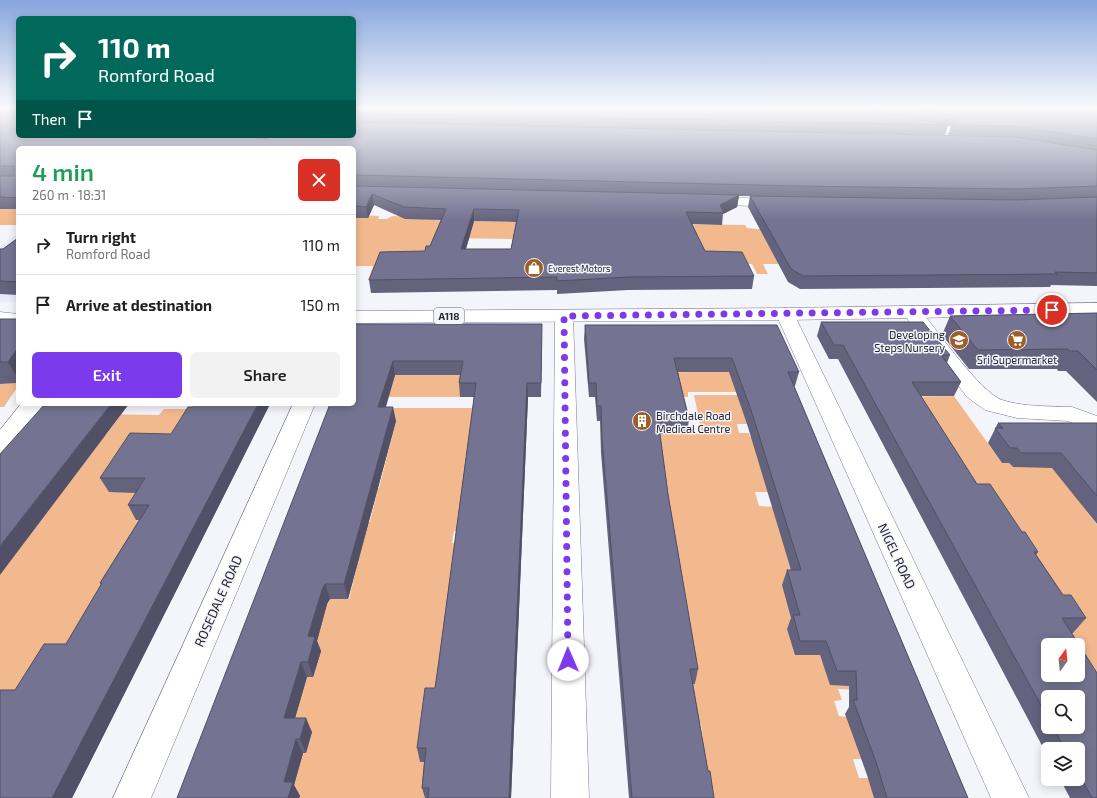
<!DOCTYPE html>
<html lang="en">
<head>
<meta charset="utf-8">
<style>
  :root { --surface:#fff; --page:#f2f2f2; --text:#202124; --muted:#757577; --line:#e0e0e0; --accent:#7c3aed }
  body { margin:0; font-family:"Exo 2",sans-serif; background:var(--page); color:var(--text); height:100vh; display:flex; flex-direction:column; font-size:15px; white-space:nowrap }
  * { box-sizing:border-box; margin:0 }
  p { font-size:13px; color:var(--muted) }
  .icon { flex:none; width:22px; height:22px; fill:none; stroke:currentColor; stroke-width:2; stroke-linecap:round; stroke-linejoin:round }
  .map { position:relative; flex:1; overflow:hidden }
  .drawer { position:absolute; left:16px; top:146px; width:340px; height:260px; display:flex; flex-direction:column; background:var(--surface); border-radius:6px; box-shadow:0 2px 10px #0003 }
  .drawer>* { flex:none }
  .guide { position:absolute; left:16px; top:16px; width:340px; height:122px; border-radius:6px; box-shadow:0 2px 10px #0003; background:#00695c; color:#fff; overflow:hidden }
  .needle { width:26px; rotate:15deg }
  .buttons { position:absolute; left:1041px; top:638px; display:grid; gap:8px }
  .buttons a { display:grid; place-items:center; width:44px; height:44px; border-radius:6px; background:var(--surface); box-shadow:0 2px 10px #0003; font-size:20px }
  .pin { position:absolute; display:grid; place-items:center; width:34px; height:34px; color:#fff; margin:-17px; border:2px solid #fff; border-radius:50%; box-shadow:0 1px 4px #0007 }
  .me { position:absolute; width:44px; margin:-22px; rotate:359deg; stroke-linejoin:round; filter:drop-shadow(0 0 3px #0008) }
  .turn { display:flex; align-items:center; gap:14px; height:84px; padding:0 16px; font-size:18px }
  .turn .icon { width:52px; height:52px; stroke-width:2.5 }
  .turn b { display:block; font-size:28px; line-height:34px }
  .then { display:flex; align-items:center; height:38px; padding:0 16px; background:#0003; gap:8px; font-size:15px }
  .round { display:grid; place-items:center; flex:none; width:42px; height:42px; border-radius:6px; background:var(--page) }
  .summary { display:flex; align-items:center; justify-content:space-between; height:68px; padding:0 16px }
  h1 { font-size:24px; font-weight:600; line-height:30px; color:#1e9e55 }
  .cta { display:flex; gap:8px; margin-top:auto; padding:8px 16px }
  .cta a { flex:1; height:46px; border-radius:6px; background:var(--accent); color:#fff; font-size:16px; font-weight:600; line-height:46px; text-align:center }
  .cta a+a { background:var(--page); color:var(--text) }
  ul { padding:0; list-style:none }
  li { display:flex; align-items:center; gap:12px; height:60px; padding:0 16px; border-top:1px solid var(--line) }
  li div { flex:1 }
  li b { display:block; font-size:15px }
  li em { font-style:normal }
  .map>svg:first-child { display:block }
  .built { fill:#eaeafb }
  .green { fill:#f3b98e }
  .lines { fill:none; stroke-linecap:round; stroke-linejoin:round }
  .street-casing { stroke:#7a7998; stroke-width:1 }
  .secondary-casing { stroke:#7a7998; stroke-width:1 }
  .primary-casing { stroke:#7a7998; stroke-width:1 }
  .street { fill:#fff; fill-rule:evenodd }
  .secondary { fill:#fff; fill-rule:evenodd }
  .primary { fill:#fff; fill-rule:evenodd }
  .wall { fill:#64637d; fill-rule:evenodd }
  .shaded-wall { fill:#515066 }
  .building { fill:#747391; stroke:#515066; fill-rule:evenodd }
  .route { stroke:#7c3aed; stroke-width:7; stroke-dasharray:0 12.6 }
  .labels { text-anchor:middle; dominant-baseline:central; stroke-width:3; stroke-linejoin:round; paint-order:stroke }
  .far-poi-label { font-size:9px; fill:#272734; stroke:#f4f4fb; text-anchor:start }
  .shield { fill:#f4f4fb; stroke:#646470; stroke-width:1 }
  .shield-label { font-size:10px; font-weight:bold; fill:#272734 }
  .poi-label { font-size:11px; fill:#272734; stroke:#f4f4fb; text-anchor:end }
  .near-street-label { font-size:13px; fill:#272734; stroke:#f4f4fb }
</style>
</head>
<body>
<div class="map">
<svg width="1097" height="798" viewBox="0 0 1097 798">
  <rect width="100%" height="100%" fill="#f4f4fb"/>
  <path class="built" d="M 18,233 L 18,302 L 0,302 L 0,246 Z"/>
  <path class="green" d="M 15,205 L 18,205 L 18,225 L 0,225 L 0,209 L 9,209 Z
    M 361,215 L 379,216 L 378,219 L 387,219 L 392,216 L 425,217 L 435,220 L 474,223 L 474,221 L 745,225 L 747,228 L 770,230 L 1097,232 L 788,264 L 763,264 L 768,274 L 757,274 L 752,264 L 740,264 L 573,240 L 449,238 L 376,279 L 368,280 L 373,266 L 354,266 L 354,216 Z
    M 536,354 L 542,354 L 541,387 L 462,386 L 460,397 L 354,397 L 377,375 Z
    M 744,371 L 754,392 L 688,392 L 688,397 L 632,397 L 629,383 L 588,383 L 587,374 Z
    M 18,383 L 18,386 L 4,407 L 0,407 L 0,384 Z
    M 694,395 L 757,395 L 741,405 L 742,410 L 747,410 L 769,424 L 737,424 L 739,433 L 749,433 L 750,437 L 756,436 L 757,458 L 760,465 L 766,465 L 768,492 L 755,492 L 759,506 L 778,507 L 777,522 L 779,531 L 786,531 L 822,662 L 864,690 L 838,689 L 842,700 L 834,701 L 839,716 L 847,717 L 861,759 L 853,759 L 859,778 L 868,778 L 902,798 L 713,798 L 697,739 L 703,739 L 701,724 L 695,724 L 688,684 L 696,683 L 693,670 L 632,434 L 702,434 Z
    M 954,396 L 1002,463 L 1009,463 L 1013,467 L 1097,467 L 1082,505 L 1097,525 L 1097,709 L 1078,675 L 1078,645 L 888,397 Z
    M 385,408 L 498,408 L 486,531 L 454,531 L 452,543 L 459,543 L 459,587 L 420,761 L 463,762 L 426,798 L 299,798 L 291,796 L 297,771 L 258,753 L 306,753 L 312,732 L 290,732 L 307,677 L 290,651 L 305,604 L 328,604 L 330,599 L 349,599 L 356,570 L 332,522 L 370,522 L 377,492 L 341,492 L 343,488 L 379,488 L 396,421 Z
    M 164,409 L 235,409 L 137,519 L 175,520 L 0,767 L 0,571 L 3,571 L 99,443 L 75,435 L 106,435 L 120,416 L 92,414 L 159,415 Z"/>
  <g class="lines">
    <g class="street-casing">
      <path id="street" d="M 917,122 C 935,124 971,125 982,141 L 980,144 L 972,144 L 966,139 L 953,134 L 913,127 L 911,125 L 913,123 Z
        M 708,197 L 778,199 L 783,200 L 785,203 L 783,206 L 778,207 L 703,204 L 701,201 L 703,198 Z
        M 912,306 L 919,308 C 935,328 981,393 1002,400 C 1024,407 1049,406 1072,407 L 1097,416 L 1097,433 L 1068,421 L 1017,418 L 985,410 L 967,397 L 905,316 L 903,312 L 905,308 Z
        M 785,308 L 792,310 L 794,314 L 1029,798 L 991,798 L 776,314 L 778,310 Z
        M 564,310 L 571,312 L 573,316 L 589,798 L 551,798 L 555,316 L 557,312 Z
        M 293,404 L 315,404 L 151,798 L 113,798 Z"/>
    </g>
    <g class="secondary-casing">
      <path id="secondary" d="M 21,404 L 44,404 L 8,452 L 0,454 L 0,430 Z"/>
    </g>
    <g class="primary-casing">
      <path id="primary" d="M 1097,303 L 1097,315 L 785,320 L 354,323 L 354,311 L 785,308 Z
        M 0,312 L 18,314 L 18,326 L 0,324 Z"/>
    </g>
    <use href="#street" class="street"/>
    <use href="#secondary" class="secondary"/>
    <use href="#primary" class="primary"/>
  </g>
  <path class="wall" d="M 0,109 L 18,109 L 18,136 L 270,136 L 267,139 L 354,136 L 354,109 L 1097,109 L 1097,286 L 1051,285 L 1050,287 L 800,289 L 788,282 L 748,207 L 750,196 L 739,196 L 737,207 L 723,214 L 722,225 L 692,224 L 705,251 L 754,276 L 752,289 L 628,290 L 557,294 L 557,290 L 371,293 L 369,280 L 425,251 L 430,246 L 441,220 L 405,219 L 374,205 L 368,218 L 354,218 L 354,148 L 18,148 L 18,209 L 0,209 ZM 886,114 L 948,125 L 951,127 L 948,135 L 1012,137 L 1021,138 L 750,131 L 945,135 L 948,125 ZM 474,221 L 516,222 L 511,249 L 466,249 Z
    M 18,238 L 18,295 L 0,294 L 0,249 L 3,249 Z
    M 1097,313 L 1097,402 L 1066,371 L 1058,371 L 1057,369 L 969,369 L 942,335 L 950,316 Z
    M 0,319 L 18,319 L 18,383 L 0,384 Z
    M 821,322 L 950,355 L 947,363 L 961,382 L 954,396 L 921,396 L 977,484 L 1022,532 L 1038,552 L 1036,555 L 1063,595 L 1086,618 L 1073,633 L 1072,633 L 1097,798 L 1070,798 L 1060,779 L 1078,779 L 1078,749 L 1048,749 L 1048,757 L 838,359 L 829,359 L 817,336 ZM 1048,697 L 1078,727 L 1048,727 Z
    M 354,324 L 542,338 L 541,397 L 528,397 L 511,798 L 425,798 L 422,788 L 424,762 L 420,762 L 417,748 L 435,688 L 439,660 L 474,397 L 460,397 L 459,383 L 460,375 L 395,375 L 386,407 L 396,421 L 348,599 L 330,599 L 327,604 L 317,641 L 321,651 L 313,677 L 307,677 L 295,718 L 312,732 L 306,753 L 303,753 L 294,785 L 300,796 L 299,798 L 177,798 L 354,404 Z
    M 585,325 L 799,372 L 795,386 L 794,386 L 968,798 L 874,798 L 867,775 L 845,714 L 849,707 L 849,686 L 830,685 L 820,655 L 795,655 L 787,629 L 791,618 L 782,585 L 787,570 L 791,570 L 747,424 L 729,372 L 678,372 L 689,419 L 687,434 L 660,434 L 668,494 L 698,669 L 695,684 L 693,684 L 708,771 L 714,798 L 629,798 L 601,453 L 600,421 L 597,421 L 595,397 L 589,397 L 584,339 Z
    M 270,404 L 72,798 L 0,798 L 15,690 L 66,644 L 101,584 L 100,583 L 139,520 L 136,520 L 128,505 L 136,493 L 109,492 L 100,478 Z
    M 998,423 L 1097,423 L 1097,524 L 1052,468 L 1013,467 L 1009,463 L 1002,463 L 988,443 Z"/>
  <path class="shaded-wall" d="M 257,136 L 270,136 L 259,147 L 256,139 L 256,137 Z
    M 372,194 L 374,205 L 368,218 L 366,207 Z
    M 739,195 L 737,207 L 723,214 L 724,213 L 720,205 Z
    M 474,209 L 474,221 L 462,262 L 461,249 Z
    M 18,348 L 18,379 L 8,362 Z
    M 393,361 L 395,375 L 381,421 L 378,407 Z
    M 527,383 L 528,397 L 511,798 L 509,798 Z
    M 111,404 L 129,404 L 0,575 L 0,546 Z
    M 258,404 L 270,404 L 72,798 L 52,798 Z
    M 393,407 L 396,421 L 348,599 L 344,584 Z
    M 325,584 L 330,599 L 327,604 L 317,641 L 321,651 L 313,677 L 308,662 L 308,636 L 322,590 Z
    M 301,662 L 307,677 L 291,732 L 284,718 Z
    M 306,718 L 312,732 L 306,753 L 300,739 Z
    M 296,739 L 303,753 L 294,785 L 300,796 L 299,798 L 288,798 L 284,782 Z"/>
  <path class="building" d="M 15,109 L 18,109 L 18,136 L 257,136 L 256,137 L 256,139 L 272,139 L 274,136 L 354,136 L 354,122 L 1016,137 L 1097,150 L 1097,186 L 1017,189 L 797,186 L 354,175 L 354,148 L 18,148 L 18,198 L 0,197 L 0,176 L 14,176 L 14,166 L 0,166 L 0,113 L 13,114 L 15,112 Z
    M 354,109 L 863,109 L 948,125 L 354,113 Z
    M 919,109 L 1097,109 L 1097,139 L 1016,126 L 952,125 L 958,120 L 951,115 Z
    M 354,186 L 739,195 L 720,205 L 724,213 L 686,212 L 705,251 L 742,252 L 754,276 L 629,277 L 557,281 L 557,277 L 369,280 L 380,252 L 425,251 L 426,246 L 430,246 L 446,209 L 404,207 L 372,194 L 366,207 L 354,206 ZM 474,209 L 519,210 L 511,249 L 461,249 Z
    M 750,196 L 1017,200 L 1097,197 L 1097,273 L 1055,272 L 1057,274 L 803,276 L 791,269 Z
    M 18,238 L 18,282 L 0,281 L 0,249 L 3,249 Z
    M 1097,313 L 1097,370 L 1078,351 L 1069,351 L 1068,349 L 978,350 L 950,316 Z
    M 0,319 L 18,319 L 18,348 L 8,362 L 0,362 Z
    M 821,322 L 923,322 L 950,355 L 941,355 L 961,382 L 912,382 L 977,484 L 990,484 L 1022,532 L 1025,532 L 1038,552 L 1034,552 L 1063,595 L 1071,595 L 1086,618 L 1062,618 L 1097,673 L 1097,798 L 1092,798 L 1078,772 L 1078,749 L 1065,749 L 1053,727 L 1078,727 L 1078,697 L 1048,697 L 1048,718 L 843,345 L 834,345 ZM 1048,645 L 1078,645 L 1078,675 L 1048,675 Z
    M 354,324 L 542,324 L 541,383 L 527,383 L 509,798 L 428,798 L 429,788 L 422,788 L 426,748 L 417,748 L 425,688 L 435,688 L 439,660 L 476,383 L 459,383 L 463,361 L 393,361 L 378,407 L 393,407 L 344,584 L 325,584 L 322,590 L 308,636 L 315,637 L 308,662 L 301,662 L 284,718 L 306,718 L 300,739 L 296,739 L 284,782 L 293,782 L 288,798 L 177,798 L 330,404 L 354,404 Z
    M 585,325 L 777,325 L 799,372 L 788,372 L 968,798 L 887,798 L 876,762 L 853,700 L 857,700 L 856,671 L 837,671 L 826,641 L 800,641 L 793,615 L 800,615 L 787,570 L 801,570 L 751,410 L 732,358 L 674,358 L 689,419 L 658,419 L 668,494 L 698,669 L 690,669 L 708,771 L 710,771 L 714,798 L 632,798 L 602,438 L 601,406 L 597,406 L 596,383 L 589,383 Z
    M 45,404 L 111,404 L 0,546 L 0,454 Z
    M 195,404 L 258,404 L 52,798 L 0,798 L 0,690 L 15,690 L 44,644 L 66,644 L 102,583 L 100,583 L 149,505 L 128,505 L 145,478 L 100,478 L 130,433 L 171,434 L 188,407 L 193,407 Z
    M 998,423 L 1097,423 L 1097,496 L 1061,453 L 1021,453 L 1017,448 L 1010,448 L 995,428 L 1003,428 Z"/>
  <linearGradient id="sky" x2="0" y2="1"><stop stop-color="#87a6dd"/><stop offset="0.49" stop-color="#fafafd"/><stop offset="1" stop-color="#fafafd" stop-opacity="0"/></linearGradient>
  <rect width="1097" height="221" fill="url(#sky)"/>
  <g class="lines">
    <path class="route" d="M 568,660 L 564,316 L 1052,310"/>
  </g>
  <defs>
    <g id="shop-disc" transform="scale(1)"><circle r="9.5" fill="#9e5e28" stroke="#f4f4fb"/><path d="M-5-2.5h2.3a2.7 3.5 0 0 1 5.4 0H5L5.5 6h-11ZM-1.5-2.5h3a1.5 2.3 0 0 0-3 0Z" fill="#fff"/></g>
    <g id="school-disc" transform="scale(1)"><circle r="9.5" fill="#9e5e28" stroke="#f4f4fb"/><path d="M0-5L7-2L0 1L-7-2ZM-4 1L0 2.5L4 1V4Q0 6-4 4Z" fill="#fff"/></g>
    <g id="supermarket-disc" transform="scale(1)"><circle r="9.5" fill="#9e5e28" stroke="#f4f4fb"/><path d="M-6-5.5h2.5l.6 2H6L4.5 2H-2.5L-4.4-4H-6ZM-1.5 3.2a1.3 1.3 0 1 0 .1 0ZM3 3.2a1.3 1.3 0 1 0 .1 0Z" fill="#fff"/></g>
    <g id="building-disc" transform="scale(1)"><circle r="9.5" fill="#9e5e28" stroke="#f4f4fb"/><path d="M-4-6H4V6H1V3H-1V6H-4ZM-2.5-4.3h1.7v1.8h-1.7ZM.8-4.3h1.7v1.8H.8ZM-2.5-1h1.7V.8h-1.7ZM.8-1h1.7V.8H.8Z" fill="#fff"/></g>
  </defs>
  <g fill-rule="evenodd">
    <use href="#shop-disc" x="534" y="268"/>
    <use href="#school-disc" x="959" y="340"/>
    <use href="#supermarket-disc" x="1017" y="340"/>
    <use href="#building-disc" x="642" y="421"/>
  </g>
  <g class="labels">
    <g class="far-poi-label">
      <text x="548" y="268">Everest Motors</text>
    </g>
    <rect class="shield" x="434" y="308" width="30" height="16" rx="3"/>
    <g class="shield-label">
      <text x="449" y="316">A118</text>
    </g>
    <g class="poi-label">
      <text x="945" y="334">Developing<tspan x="945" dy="13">Steps Nursery</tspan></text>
      <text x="1017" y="359" text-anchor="middle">Sri Supermarket</text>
      <text x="656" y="415" text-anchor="start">Birchdale Road<tspan x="656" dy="13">Medical Centre</tspan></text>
    </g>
    <g class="near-street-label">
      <text transform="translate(897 556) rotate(65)">NIGEL ROAD</text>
      <text transform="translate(218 601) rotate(-66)">ROSEDALE ROAD</text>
    </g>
  </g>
</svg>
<div class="buttons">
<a><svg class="needle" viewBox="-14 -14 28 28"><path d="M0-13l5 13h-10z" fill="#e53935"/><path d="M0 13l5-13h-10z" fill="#757577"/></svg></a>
<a><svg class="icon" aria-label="search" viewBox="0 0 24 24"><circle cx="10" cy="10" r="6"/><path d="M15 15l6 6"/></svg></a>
<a><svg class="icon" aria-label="layers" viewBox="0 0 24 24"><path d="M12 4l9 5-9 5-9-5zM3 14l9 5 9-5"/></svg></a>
</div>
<div class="pin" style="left:1052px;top:310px;background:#d93025"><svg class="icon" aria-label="arrive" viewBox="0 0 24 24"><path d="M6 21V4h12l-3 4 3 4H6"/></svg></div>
<svg class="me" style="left:568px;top:660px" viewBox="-20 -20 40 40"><circle r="19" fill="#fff"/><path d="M0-13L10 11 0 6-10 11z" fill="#7c3aed"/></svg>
<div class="guide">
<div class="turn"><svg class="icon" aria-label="right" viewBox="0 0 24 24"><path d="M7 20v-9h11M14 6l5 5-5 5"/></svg><div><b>110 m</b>Romford Road</div></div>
<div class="then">Then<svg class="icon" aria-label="arrive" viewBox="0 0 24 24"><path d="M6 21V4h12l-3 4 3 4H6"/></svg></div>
</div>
<section class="drawer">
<div class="summary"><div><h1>4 min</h1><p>260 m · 18:31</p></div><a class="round" style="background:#d93025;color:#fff"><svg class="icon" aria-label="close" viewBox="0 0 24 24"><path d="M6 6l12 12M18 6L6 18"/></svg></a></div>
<ul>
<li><svg class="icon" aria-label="right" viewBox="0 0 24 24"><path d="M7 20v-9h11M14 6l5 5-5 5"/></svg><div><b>Turn right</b><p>Romford Road</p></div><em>110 m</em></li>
<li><svg class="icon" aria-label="arrive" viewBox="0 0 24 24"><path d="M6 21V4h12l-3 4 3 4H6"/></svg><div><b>Arrive at destination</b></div><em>150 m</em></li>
</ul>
<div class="cta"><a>Exit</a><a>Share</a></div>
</section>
</div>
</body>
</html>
